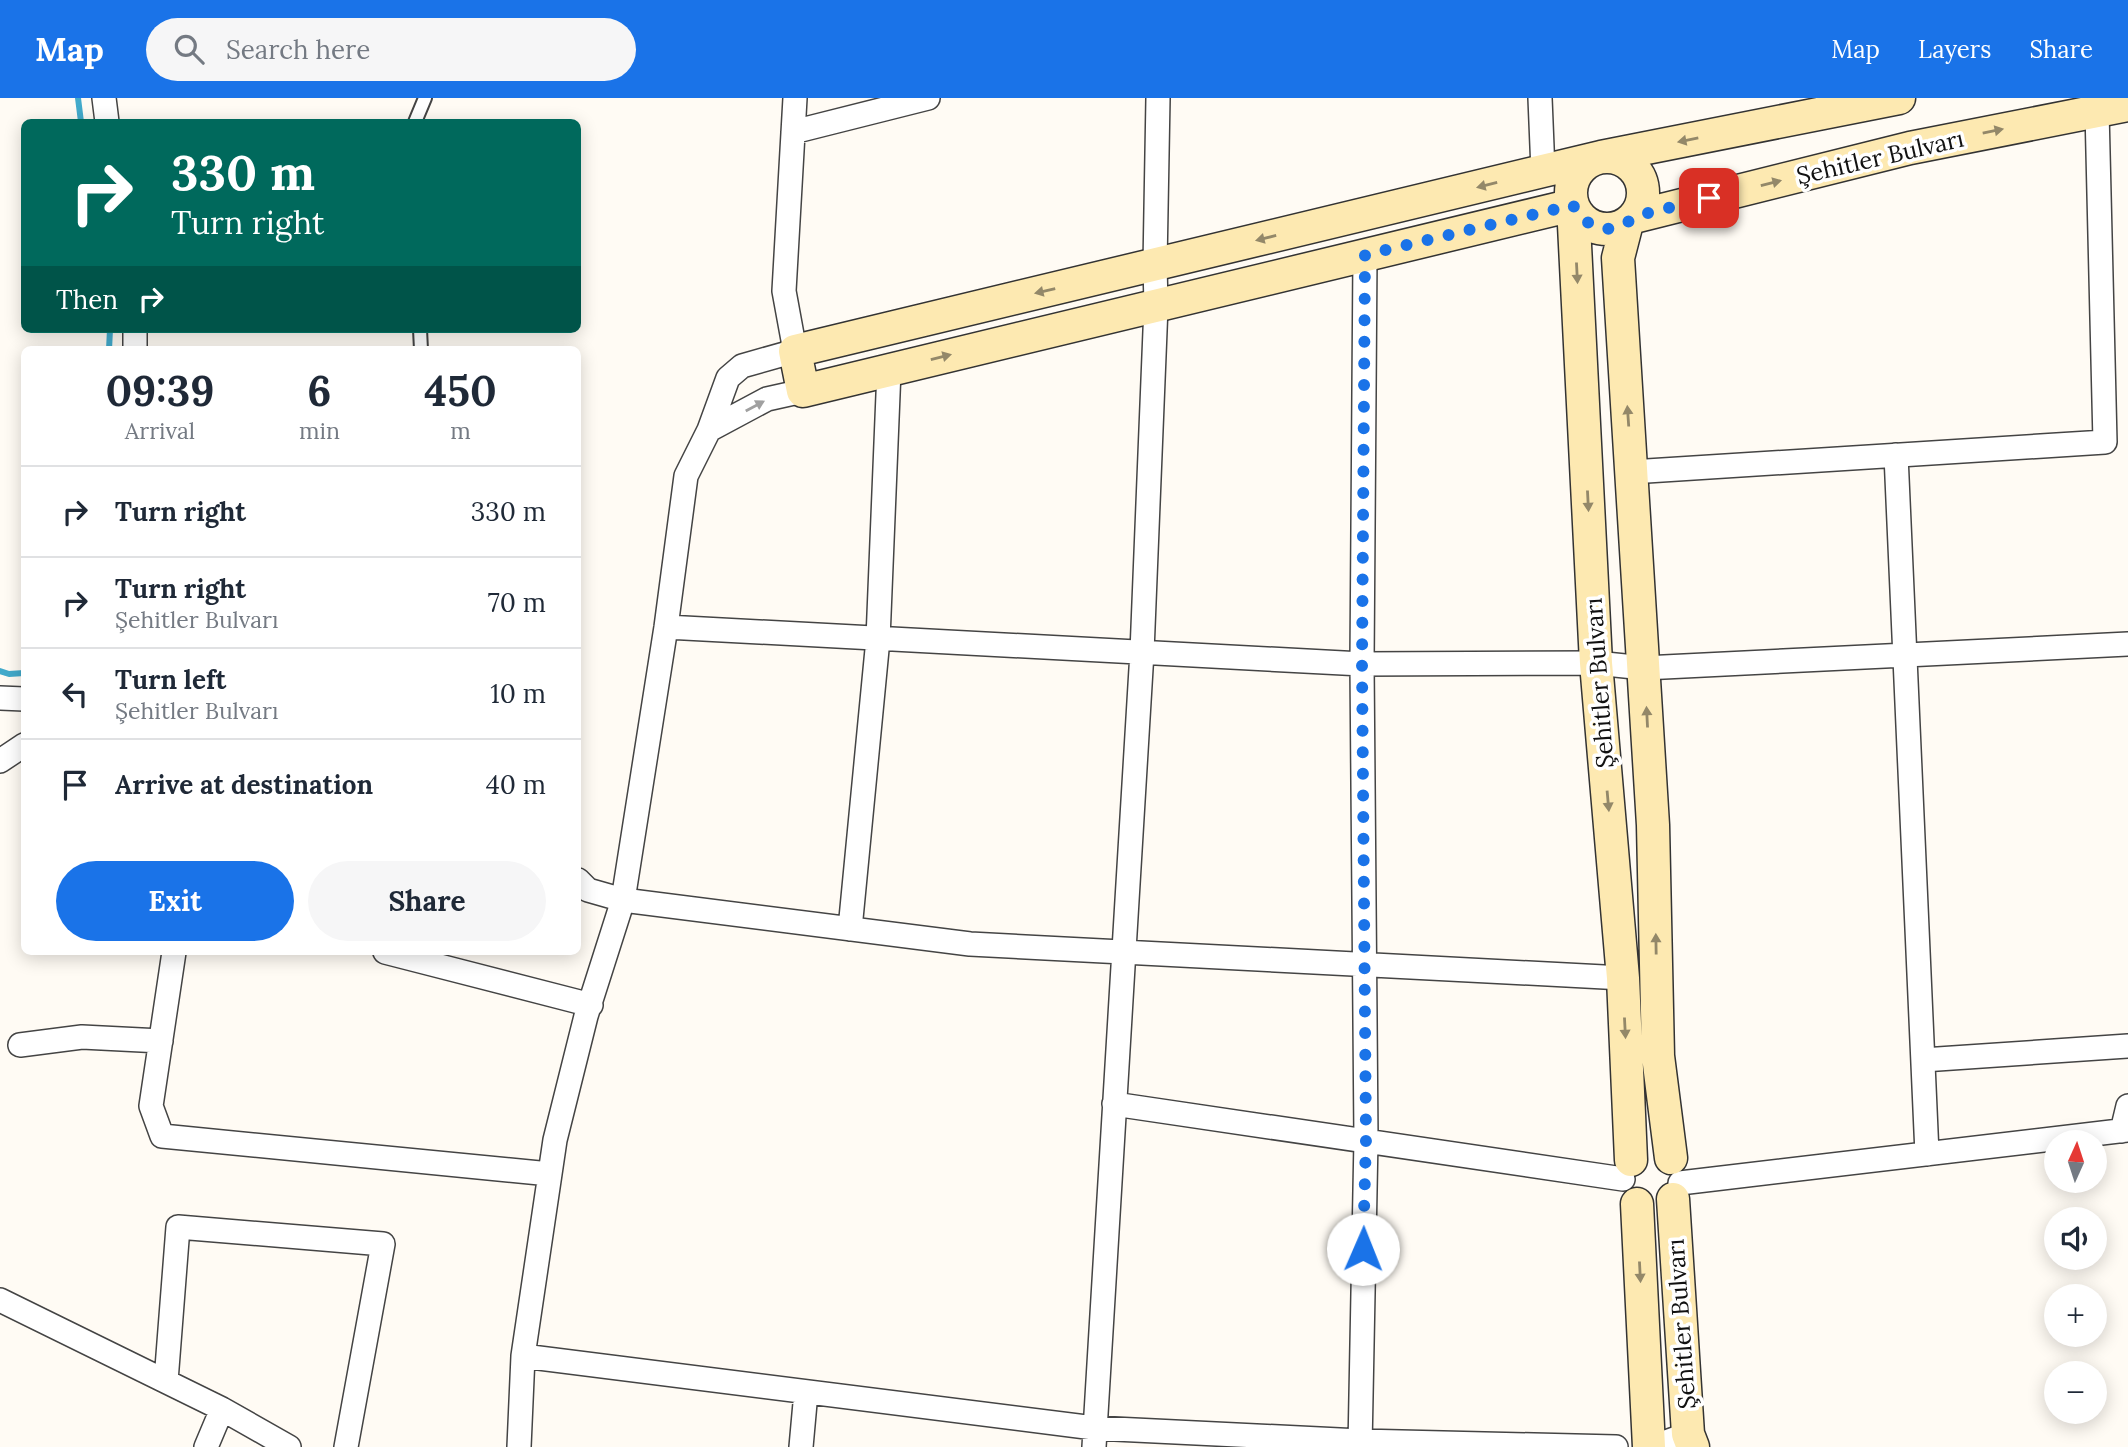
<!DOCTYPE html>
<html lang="en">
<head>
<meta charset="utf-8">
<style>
  :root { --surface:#fff; --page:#f6f6f7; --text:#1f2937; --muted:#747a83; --line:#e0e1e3; --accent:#1a73e8 }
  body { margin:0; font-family:Lora,serif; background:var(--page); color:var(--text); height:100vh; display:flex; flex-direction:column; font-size:26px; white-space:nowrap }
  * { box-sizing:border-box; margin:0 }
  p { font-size:23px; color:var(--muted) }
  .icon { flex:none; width:38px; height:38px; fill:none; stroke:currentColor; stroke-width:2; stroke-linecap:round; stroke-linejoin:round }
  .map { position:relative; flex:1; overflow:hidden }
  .details { position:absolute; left:21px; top:248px; width:560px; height:609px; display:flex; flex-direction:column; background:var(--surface); border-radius:10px; box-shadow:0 4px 18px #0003 }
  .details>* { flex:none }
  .banner { position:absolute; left:21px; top:21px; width:560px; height:214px; border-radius:10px; box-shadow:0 4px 18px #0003; background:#00695c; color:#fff; overflow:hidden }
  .needle { width:46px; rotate:3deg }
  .controls { position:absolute; left:2044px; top:1032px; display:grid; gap:14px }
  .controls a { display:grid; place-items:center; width:63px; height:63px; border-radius:50%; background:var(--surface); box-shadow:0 4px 18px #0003; font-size:35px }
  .pin { position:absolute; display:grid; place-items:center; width:60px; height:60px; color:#fff; margin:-30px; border-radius:14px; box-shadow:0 4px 10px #0006 }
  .me { position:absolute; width:77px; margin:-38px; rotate:1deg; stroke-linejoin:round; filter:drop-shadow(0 0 5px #0008) }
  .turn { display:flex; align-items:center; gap:24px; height:147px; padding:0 35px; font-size:32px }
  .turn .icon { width:91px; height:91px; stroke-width:2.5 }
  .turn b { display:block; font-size:49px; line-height:60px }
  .then { display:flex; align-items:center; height:66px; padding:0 35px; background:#0003; gap:14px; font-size:26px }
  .eta { display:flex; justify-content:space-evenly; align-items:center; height:119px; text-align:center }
  .eta b { font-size:42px; font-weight:700; line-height:49px }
  .cta { display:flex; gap:14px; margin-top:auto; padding:14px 35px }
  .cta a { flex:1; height:80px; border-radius:42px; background:var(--accent); color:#fff; font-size:28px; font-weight:700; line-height:80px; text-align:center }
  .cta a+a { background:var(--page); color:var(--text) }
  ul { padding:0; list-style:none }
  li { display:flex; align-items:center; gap:21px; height:91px; padding:0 35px; border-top:2px solid var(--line) }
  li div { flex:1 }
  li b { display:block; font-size:26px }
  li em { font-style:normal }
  header { display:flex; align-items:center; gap:42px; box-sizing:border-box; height:98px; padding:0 35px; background:var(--accent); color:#fff }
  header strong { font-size:33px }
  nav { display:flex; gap:38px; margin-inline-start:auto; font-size:24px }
  .search { width:490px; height:63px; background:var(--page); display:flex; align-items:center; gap:18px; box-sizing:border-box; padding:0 24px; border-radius:38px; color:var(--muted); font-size:26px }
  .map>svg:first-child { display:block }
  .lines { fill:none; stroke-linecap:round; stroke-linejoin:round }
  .stream { stroke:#42aacb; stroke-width:6 }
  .lane-casing { stroke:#444; stroke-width:16 }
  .street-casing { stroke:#444; stroke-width:26 }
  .secondary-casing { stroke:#333; stroke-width:35 }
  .lane { stroke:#fff; stroke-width:12 }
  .street { stroke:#fff; stroke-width:23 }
  .secondary { stroke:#fde9b1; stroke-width:32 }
  .oneway { fill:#938869 }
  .oneway2 { fill:#a0a0a0 }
  .route { stroke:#1a73e8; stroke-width:12; stroke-dasharray:0 21.6 }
  .labels { text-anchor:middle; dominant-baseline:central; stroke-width:7; stroke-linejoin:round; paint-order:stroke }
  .street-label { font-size:24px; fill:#111; stroke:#fff }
</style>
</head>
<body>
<header>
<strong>Map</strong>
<div class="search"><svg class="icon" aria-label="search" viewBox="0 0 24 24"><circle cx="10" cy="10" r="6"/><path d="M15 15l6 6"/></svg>Search here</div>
<nav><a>Map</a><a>Layers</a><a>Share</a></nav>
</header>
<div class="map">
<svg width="2128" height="1349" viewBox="0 0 2128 1349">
  <rect width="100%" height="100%" fill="#fffbf4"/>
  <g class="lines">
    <path class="stream" d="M 78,0 L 81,24
      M 109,252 L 110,231
      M 0,573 L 9,576 L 24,575"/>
    <g class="lane-casing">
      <path id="lane" d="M 415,24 L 425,0
        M 420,231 L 421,252"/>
    </g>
    <g class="street-casing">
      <path id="street" d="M 104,0 L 107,24
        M 1540,0 L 1543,73
        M 793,34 L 928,0
        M 135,252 L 135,231
        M 709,332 L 767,301 L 803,293
        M 1896,357 L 1927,1056
        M 1631,374 L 2105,344 L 2097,13
        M 666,529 L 1362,566 L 1596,565 L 1644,570 L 2128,546
        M 0,600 L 24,601
        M 0,663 L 24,647
        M 578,782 L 588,792 L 623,802 L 970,846 L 1623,880
        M 850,831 L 878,541 L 889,272
        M 174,854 L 151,1008 L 162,1038 L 550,1076
        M 385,854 L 591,907
        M 20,947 L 82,939 L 161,943
        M 1923,962 L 2128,948
        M 1114,1006 L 1623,1081
        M 2122,1033 L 2128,1008
        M 1680,1085 L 2128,1032
        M 0,1202 L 222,1311 L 289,1349
        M 523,1258 L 1094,1330 L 1360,1343 L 1616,1349
        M 166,1283 L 178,1129 L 383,1146 L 346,1349
        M 206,1349 L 222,1311
        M 519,1349 L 523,1258 L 555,1042 L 586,918 L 623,802 L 666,529 L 686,378 L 709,332 L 728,280 L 742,268 L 795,253 L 784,193 L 795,0
        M 801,1349 L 806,1294
        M 1094,1349 L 1142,554 L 1156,208 L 1155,167 L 1158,0
        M 1360,1349 L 1366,1041 L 1362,566 L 1365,157
        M 1652,1349 L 1688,1336"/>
    </g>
    <g class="secondary-casing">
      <path id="secondary" d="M1571 95a36 36 0 1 1 72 0a36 36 0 1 1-72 0Z
        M 1634,119 L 1910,50 L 2128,7
        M 1627,125 L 1618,160 L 1653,727 L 1658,958 L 1671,1060
        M 1631,1062 L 1623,880 L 1596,565 L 1573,107 L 803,293 L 795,253 L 1601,59 L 1899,0
        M 1673,1101 L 1688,1336 L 1693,1349
        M 1637,1106 L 1649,1349"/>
    </g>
    <use href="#lane" class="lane"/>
    <use href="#street" class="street"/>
    <use href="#secondary" class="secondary"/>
  </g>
  <defs><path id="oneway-solid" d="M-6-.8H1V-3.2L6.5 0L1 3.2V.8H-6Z" transform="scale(1.75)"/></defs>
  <g class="oneway">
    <use href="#oneway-solid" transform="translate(1993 33) rotate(-11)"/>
    <use href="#oneway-solid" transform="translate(1688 42) rotate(169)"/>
    <use href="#oneway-solid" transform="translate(1771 85) rotate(-14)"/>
    <use href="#oneway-solid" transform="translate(1487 87) rotate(166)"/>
    <use href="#oneway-solid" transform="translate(1266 140) rotate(166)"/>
    <use href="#oneway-solid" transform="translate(1577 175) rotate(87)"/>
    <use href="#oneway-solid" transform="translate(1045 193) rotate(167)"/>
    <use href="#oneway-solid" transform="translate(941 259) rotate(-14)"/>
    <use href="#oneway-solid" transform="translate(1628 318) rotate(-94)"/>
    <use href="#oneway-solid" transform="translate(1588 403) rotate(87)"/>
    <use href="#oneway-solid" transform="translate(1647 619) rotate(-93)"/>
    <use href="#oneway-solid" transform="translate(1608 703) rotate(85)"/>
    <use href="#oneway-solid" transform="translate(1656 846) rotate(-91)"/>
    <use href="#oneway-solid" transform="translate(1625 930) rotate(87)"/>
    <use href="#oneway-solid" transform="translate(1640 1174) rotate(87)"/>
  </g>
  <use class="oneway2" href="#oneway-solid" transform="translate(755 308) rotate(-28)"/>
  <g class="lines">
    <path class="route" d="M 1363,1151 L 1366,1041 L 1362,566 L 1365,157 L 1573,107 C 1584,126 1602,138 1624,126 C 1629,124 1632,120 1638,118 C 1661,111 1686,106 1709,100"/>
  </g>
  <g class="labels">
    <g class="street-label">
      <text transform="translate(1880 59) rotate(-13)">Şehitler Bulvarı</text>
      <text transform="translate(1599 585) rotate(-94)">Şehitler Bulvarı</text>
      <text transform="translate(1681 1226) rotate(-94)">Şehitler Bulvarı</text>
    </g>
  </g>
</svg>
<div class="controls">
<a><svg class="needle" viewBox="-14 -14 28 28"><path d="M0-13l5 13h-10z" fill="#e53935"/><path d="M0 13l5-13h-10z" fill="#747a83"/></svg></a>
<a><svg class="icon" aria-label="sound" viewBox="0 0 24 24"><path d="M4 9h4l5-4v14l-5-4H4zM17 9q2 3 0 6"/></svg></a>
<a>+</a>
<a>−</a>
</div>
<div class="pin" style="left:1709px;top:100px;background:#d93025"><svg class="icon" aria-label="arrive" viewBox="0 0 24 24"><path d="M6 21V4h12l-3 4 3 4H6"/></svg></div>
<svg class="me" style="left:1363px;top:1151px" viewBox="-20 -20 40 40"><circle r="19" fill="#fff"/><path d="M0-13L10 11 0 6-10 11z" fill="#1a73e8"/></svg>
<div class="banner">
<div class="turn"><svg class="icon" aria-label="right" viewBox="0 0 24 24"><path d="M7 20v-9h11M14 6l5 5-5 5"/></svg><div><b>330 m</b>Turn right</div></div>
<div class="then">Then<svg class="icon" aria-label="right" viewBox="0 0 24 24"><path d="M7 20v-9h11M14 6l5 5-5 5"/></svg></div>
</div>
<section class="details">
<div class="eta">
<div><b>09:39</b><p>Arrival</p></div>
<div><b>6</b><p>min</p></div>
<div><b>450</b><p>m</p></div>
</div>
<ul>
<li><svg class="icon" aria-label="right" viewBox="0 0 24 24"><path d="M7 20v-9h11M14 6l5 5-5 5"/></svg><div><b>Turn right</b></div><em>330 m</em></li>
<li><svg class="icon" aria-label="right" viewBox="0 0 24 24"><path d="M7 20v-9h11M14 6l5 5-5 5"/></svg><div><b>Turn right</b><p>Şehitler Bulvarı</p></div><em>70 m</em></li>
<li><svg class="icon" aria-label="left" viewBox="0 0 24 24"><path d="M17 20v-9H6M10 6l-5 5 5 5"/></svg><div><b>Turn left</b><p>Şehitler Bulvarı</p></div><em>10 m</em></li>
<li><svg class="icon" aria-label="arrive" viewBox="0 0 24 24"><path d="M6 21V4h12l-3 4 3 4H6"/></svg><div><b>Arrive at destination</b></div><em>40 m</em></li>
</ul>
<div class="cta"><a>Exit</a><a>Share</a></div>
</section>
</div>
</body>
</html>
